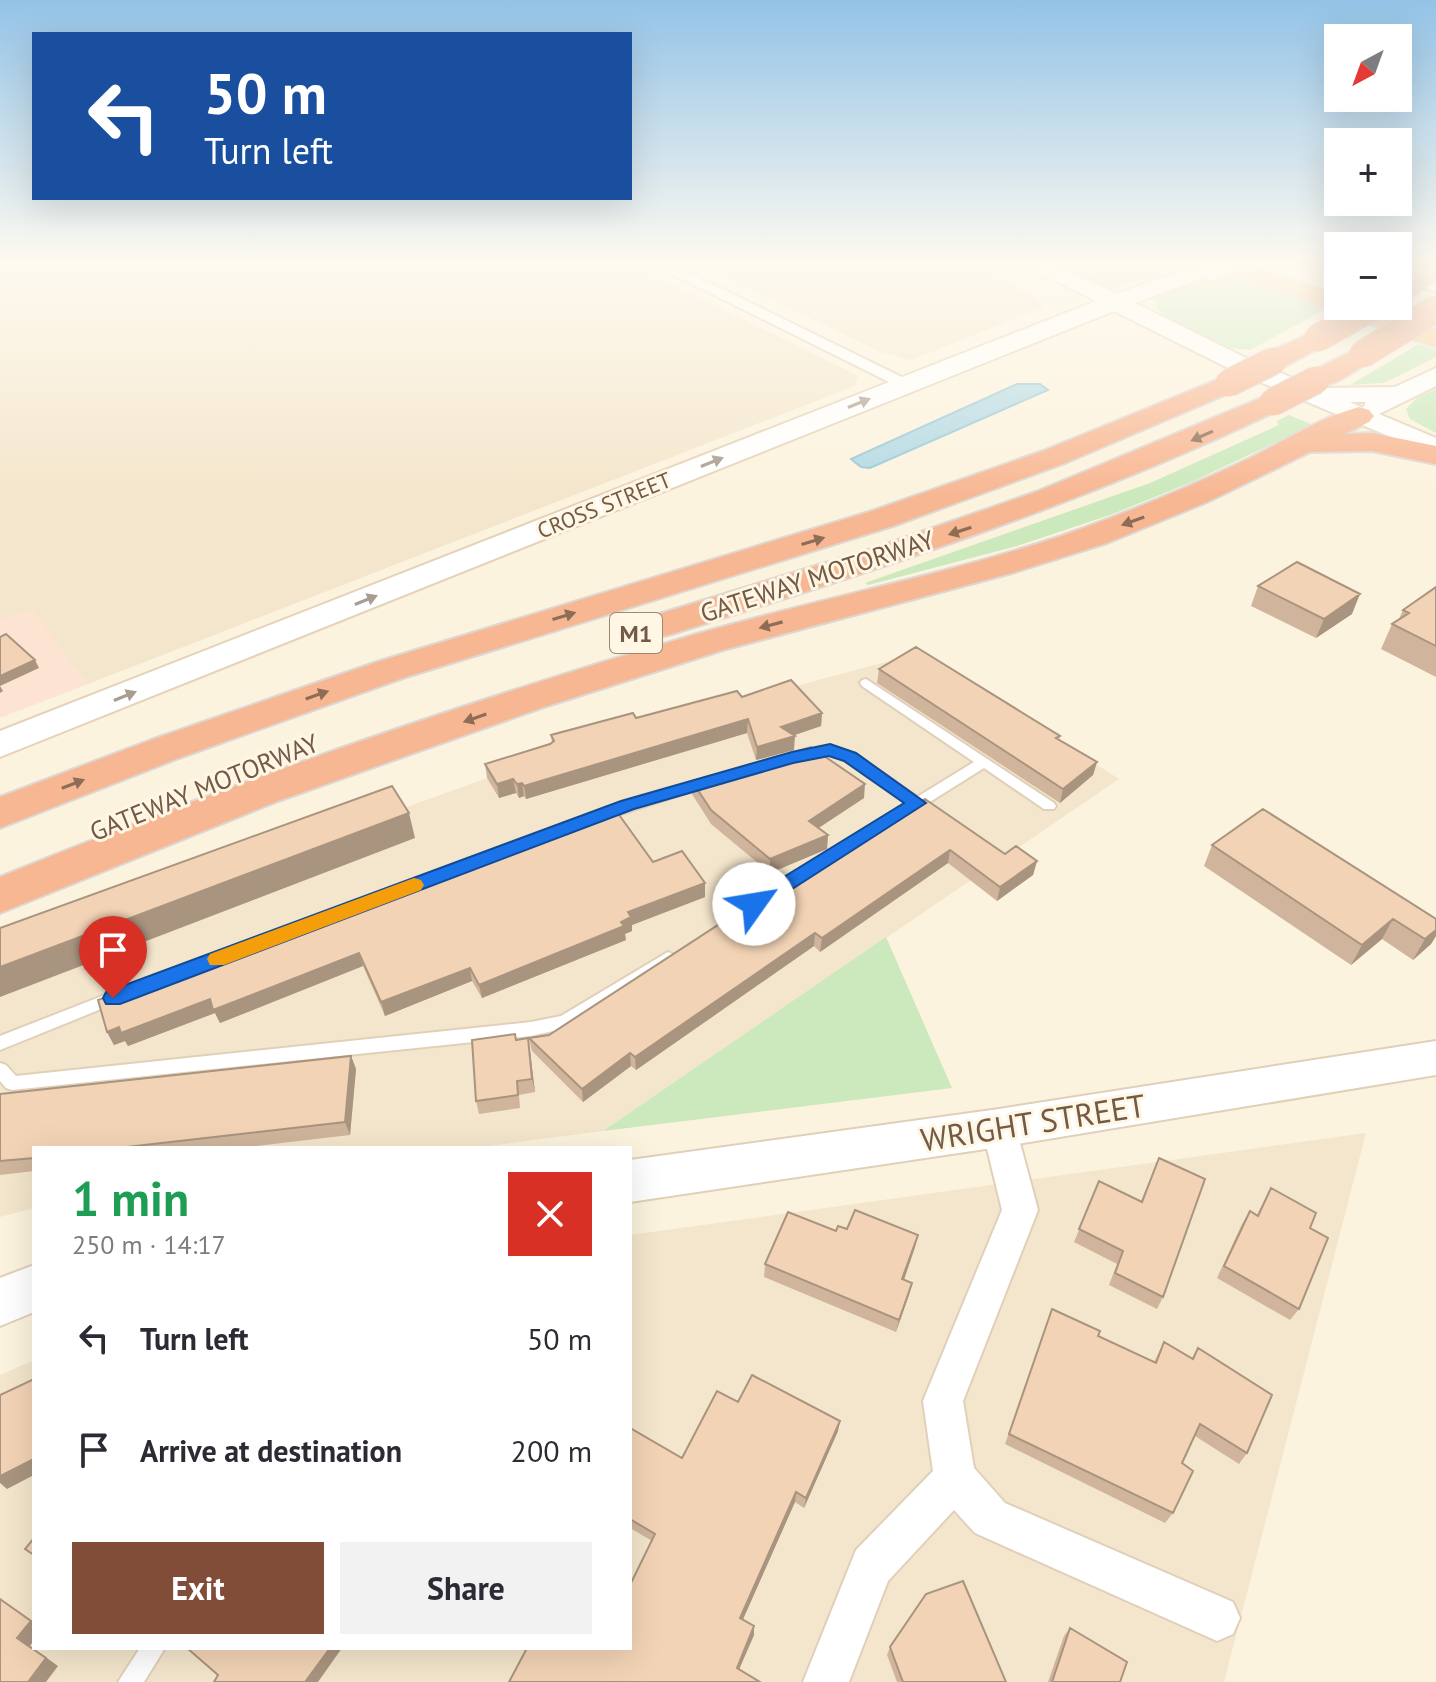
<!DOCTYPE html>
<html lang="en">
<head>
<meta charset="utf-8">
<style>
  :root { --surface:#fff; --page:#f2f2f3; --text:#2b2b33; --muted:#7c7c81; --accent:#814d39 }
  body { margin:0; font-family:"PT Sans",sans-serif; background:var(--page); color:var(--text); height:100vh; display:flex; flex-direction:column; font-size:30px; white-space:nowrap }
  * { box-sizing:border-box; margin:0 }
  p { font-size:26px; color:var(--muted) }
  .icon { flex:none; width:44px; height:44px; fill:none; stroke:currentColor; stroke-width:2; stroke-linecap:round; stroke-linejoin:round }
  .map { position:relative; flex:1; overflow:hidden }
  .side { position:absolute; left:32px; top:1146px; width:600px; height:504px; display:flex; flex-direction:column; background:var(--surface); border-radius:0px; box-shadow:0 8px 32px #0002 }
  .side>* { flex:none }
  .top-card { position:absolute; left:32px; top:32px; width:600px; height:168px; border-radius:0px; box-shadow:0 8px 32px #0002; background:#1a4fa0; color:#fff; overflow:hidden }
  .needle { width:52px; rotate:221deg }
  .buttons { position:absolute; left:1324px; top:24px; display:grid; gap:16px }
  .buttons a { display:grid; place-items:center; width:88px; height:88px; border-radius:0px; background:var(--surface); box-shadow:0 8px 32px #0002; font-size:40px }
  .pin { position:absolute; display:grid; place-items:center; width:68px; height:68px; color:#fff; margin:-82px -34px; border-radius:50% 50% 50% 0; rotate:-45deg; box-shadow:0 0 8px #0007 }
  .pin .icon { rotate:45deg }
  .me { position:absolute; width:88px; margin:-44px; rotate:58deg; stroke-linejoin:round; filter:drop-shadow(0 0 6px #0008) }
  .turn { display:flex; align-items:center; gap:28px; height:168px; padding:0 40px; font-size:36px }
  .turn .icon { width:104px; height:104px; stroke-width:2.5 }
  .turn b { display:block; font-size:56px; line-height:68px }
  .round { display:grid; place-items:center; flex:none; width:84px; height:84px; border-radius:0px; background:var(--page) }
  .head { display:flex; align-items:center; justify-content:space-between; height:136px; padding:0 40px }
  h1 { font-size:48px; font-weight:700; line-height:60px; color:#1e9e55 }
  .button { display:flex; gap:16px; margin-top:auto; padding:16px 40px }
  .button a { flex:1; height:92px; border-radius:0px; background:var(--accent); color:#fff; font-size:32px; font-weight:700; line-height:92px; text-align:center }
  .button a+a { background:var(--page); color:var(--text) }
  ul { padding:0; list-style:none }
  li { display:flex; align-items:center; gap:24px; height:112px; padding:0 40px }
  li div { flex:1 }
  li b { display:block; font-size:30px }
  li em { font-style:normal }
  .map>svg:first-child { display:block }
  .residential { fill:#f4e6cc }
  .commercial { fill:#fde3d1 }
  .green { fill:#cbe9bd }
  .water { fill:#b3d9e5; stroke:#99c8d7; stroke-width:2 }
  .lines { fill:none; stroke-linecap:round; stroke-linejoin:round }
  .service-casing { stroke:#e0d0ba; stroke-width:4 }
  .minor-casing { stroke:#e0d0ba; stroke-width:4 }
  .tertiary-casing { stroke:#e0d0ba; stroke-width:4 }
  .secondary-casing { stroke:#e5d2b8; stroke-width:4 }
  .trunk-casing { stroke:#ddd7d3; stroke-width:4 }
  .motorway-casing { stroke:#ddd7d3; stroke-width:4 }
  .service { fill:#fff; fill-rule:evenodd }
  .minor { fill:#fff; fill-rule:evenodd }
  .tertiary { fill:#fff; fill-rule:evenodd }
  .secondary { fill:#fff; fill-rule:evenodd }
  .trunk { fill:#facc94; fill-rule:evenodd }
  .motorway { fill:#f8b793; fill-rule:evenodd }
  .secondary-bridge-casing { stroke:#e5d2b8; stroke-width:26; stroke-linecap:butt }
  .motorway-bridge-casing { stroke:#ddd7d3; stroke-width:29; stroke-linecap:butt }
  .secondary-bridge { stroke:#fff; stroke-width:24 }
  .motorway-bridge { stroke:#f8b793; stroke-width:27 }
  .wall { fill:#d0b59c }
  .shaded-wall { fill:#a9947f }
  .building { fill:#f2d3b5; stroke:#a9947f; stroke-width:2 }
  .oneway { fill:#aa9c90 }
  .oneway2 { fill:#8d6d55 }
  .route { fill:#1a73e8; stroke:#114b97; stroke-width:2 }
  .slow { fill:#f59e0b }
  .labels { text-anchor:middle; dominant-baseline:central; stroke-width:6; stroke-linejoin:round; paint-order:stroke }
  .far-street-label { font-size:22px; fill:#725a46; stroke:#fff7e4 }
  .shield { fill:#fff7e4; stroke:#9c8975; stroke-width:2 }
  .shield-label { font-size:24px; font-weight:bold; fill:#725a46 }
  .street-label { font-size:26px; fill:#725a46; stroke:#fff7e4 }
  .near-street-label { font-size:32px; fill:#725a46; stroke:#fff7e4 }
</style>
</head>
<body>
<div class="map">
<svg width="1436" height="1682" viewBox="0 0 1436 1682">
  <rect width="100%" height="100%" fill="#fcf3de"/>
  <path class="residential" d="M 0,261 L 625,261 L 858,376 L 855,386 L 88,684 L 32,610 L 0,621 Z
    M 689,261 L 976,261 L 1041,303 L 1042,308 L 911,360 L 881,352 Z
    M 923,652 L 1119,779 L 603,1131 L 474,1148 L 34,1148 L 34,1208 L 0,1217 L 0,952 L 597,739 Z
    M 1366,1133 L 1224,1682 L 0,1682 L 0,1375 L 34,1360 L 34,1648 L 630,1648 L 630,1235 Z"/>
  <path class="commercial" d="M 32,609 L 88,684 L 0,718 L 0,621 Z"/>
  <path class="green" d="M 1051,261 L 1189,261 L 1194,262 L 1109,290 L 1092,286 Z
    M 1222,272 L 1326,309 L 1250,350 L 1231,348 L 1170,320 L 1156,308 L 1156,300 L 1163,293 Z
    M 1419,344 L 1436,350 L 1436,357 L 1384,383 L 1350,385 Z
    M 1436,389 L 1436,433 L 1410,419 L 1406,409 L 1417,398 Z
    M 1289,415 L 1313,425 L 1189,483 L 1113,514 L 1017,546 L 868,585 L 865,583 L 1150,483 L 1279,425 L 1277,421 Z
    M 886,937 L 952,1088 L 603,1131 Z"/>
  <path class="water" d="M 1017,384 L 1040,384 L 1048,390 L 870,468 L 861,467 L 851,459 Z"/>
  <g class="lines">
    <g class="service-casing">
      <path id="service" d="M 866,679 L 1054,803 L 1056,806 L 1054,809 L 1044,809 L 984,768 L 834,862 L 824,862 L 822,858 L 824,854 L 907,803 C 890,791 848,756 830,754 C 819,753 808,760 797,758 L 795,755 L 797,752 L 830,746 L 855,754 L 917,797 L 974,762 L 862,686 L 860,683 L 862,680 Z
        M 709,777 L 714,778 L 716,781 L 714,784 L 599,821 L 592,816 L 594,813 Z
        M 668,952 L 673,954 L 676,958 L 673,962 L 571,1027 L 531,1036 L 12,1090 L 6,1088 L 0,1081 L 0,1063 L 6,1065 L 16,1076 L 531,1022 L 561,1016 Z
        M 115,991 L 121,993 L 123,997 L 121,1001 L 0,1050 L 0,1036 Z
        M 140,1648 L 165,1648 L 144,1682 L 118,1682 Z"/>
    </g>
    <g class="minor-casing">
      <path id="minor" d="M 646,261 L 665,261 L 916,384 L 907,389 L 901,388 Z
        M 999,1113 L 1011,1117 L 1016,1128 L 1038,1210 L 963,1401 L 974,1468 L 1005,1503 L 1233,1602 L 1240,1618 L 1233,1634 L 1217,1641 L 975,1533 L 954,1510 L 888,1581 L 849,1682 L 803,1682 L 856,1550 L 933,1471 L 923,1401 L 1002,1210 L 982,1128 L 987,1117 Z"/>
    </g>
    <g class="tertiary-casing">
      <path id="tertiary" d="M 1436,1041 L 1436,1075 L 999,1147 L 630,1202 L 630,1160 L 999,1109 Z
        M 34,1265 L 34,1312 L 0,1326 L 0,1278 Z"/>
    </g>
    <g class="secondary-casing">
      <path id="secondary" d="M 1022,261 L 1049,261 L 1117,294 L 1201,263 L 1217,263 L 1220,268 L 1217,273 L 1135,303 L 1254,362 L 1317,388 L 1395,387 L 1436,368 L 1436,386 L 1379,414 L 1436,438 L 1436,456 L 1236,372 L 1114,311 L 0,757 L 0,731 L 1096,301 L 1025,266 ZM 1350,402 L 1366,402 L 1363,408 Z
        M 1398,264 L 1436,277 L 1436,292 L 1398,279 Z"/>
    </g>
    <g class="trunk-casing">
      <path id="trunk" d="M 1203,261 L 1237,261 L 1338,296 L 1338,306 L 1366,306 L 1436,330 L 1436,347 L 1207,266 Z"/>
    </g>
    <g class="motorway-casing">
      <path id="motorway" d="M 1318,330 L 1327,332 L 1331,338 L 1327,344 L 1283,367 L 1263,367 L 1259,361 L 1263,355 Z
        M 1363,346 L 1373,348 L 1376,354 L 1373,360 C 1353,371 1329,392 1306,386 L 1302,380 L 1306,374 Z
        M 1229,375 L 1239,377 L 1243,383 L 1239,389 L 1065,463 L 893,526 L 403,678 L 179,758 L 0,828 L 0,797 L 151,740 L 377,662 L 869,512 L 1043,451 Z
        M 1273,393 L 1283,396 L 1287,402 L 1283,408 C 1086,503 880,569 672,634 L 659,637 L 646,634 L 641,626 L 646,618 L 881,546 L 1036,492 Z
        M 1359,407 L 1369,410 L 1374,416 L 1369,422 L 1345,434 L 1372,433 L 1436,446 L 1436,464 L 1372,451 L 1310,452 L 1207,502 L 1107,543 L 1012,573 L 723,650 L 544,707 L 278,801 L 0,913 L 0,877 C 228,784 461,703 697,634 C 810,601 927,579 1040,543 C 1111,520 1180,491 1248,459 C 1283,442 1321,417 1359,407 Z"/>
    </g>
    <use href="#service" class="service"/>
    <use href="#minor" class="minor"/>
    <use href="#tertiary" class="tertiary"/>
    <use href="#secondary" class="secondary"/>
    <use href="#trunk" class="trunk"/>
    <use href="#motorway" class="motorway"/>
    <g class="secondary-bridge-casing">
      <path id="secondary-bridge" d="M 1209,268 L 1230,261"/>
    </g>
    <g class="motorway-bridge-casing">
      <path id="motorway-bridge" d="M 1398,291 L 1428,270
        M 1318,338 L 1374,306
        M 1363,354 L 1436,309
        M 1229,383 L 1273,361
        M 1273,402 L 1316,380"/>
    </g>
    <use href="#secondary-bridge" class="secondary-bridge"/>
    <use href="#motorway-bridge" class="motorway-bridge"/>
  </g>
  <path class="wall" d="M 1258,586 L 1352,614 L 1316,638 L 1251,606 Z
    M 1436,587 L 1436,677 L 1381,649 L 1392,624 L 1398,621 L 1403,610 Z
    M 879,669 L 1060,736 L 1059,740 L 1097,762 L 1093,775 L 1060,803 L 877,683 Z
    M 742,697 L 822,713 L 821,726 L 794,735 L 794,750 L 756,760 L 747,733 L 526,799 L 524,796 L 519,798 L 516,793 L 499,798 L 487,778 L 485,764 L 552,743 L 551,735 Z
    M 692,781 L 864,798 L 818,828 L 828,835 L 827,849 L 770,873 L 711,824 L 692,794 Z
    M 925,799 L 1005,854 L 1037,861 L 1033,875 L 997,901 L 948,863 L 820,952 L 814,946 L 636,1070 L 631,1066 L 583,1102 L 532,1051 L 529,1038 L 549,1035 L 849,850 Z
    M 1212,845 L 1436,919 L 1436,936 L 1431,944 L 1413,960 L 1382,939 L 1351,965 L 1204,866 Z
    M 653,862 L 705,883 L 705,897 L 632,925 L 632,931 L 625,934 L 626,940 L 482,998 L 472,981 L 385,1016 L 363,966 L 220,1023 L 215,1013 L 128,1046 L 125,1041 L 114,1045 L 107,1032 Z
    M 528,1038 L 535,1092 L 519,1095 L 520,1108 L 479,1114 L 476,1101 L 516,1040 Z
    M 351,1056 L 356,1069 L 350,1135 L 239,1148 L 34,1148 L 34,1171 L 0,1175 L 0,1094 Z
    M 1159,1158 L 1163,1297 L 1157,1309 L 1109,1285 L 1117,1264 L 1074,1242 L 1099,1181 L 1141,1201 Z
    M 1271,1188 L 1310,1228 L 1299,1309 L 1290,1320 L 1217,1278 L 1242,1224 L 1250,1211 L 1257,1215 Z
    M 847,1229 L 918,1235 L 915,1247 L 904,1280 L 912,1283 L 896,1332 L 764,1277 L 765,1264 L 836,1231 Z
    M 1052,1309 L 1098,1336 L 1154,1362 L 1164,1342 L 1192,1358 L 1198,1348 L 1247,1453 L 1239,1464 L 1195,1436 L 1182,1463 L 1173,1513 L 1165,1523 L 1005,1444 Z
    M 738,1402 L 838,1431 L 804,1508 L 795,1502 L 743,1619 L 754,1626 L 754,1635 L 739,1670 L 630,1648 L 652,1541 L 630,1528 L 630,1428 L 682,1458 Z
    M 1070,1628 L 1120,1682 L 1048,1682 L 1064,1636 Z
    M 890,1647 L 1006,1682 L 897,1682 L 887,1655 Z"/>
  <path class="shaded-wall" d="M 1360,594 L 1352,614 L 1316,638 L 1324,619 Z
    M 35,660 L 39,668 L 0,686 L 3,691 L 0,693 L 0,676 Z
    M 822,713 L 821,726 L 786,738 L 795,736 L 794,750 L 756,760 L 757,747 L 781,727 Z
    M 748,719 L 747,733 L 526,799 L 524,786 Z
    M 1097,762 L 1093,775 L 1060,803 L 1063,789 Z
    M 513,779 L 516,793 L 499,798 L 497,784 Z
    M 522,783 L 524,796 L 519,798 L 517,784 Z
    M 865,784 L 864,798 L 808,835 L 809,821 Z
    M 409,813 L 415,838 L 0,997 L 0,967 Z
    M 828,835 L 827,849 L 770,873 L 770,859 Z
    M 950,850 L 948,863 L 820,952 L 822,938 Z
    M 1037,861 L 1033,875 L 997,901 L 1000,887 Z
    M 705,883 L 705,897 L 632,925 L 632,931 L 625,934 L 626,940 L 482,998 L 479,985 L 621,922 L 628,912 Z
    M 1393,919 L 1382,939 L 1351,965 L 1362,945 Z
    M 1436,930 L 1436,936 L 1431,944 L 1413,960 L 1425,939 Z
    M 815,933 L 814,946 L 636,1070 L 635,1057 Z
    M 359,953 L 363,966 L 220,1023 L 215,1013 L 128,1046 L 125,1041 L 114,1045 L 107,1032 L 119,1027 Z
    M 470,968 L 472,981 L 385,1016 L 381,1002 Z
    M 528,1038 L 530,1051 L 535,1092 L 532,1079 Z
    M 630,1053 L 631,1066 L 583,1102 L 582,1089 Z
    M 351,1056 L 356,1069 L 350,1135 L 345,1122 Z
    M 918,1235 L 915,1247 L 900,1291 L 902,1279 Z
    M 912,1283 L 909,1295 L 896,1332 L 899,1320 Z
    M 840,1421 L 838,1431 L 804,1508 L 806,1498 Z
    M 34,1459 L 34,1475 L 7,1489 L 0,1483 L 0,1476 Z
    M 796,1492 L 795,1502 L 740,1626 L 740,1618 Z
    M 0,1599 L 34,1623 L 34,1640 L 30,1646 L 58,1666 L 46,1682 L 28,1682 L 17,1638 Z
    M 754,1626 L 754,1635 L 736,1676 L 737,1668 Z
    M 330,1648 L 342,1648 L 318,1682 L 305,1682 Z"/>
  <path class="building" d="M 1297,562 L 1360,594 L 1324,619 L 1258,586 Z
    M 1436,587 L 1436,646 L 1392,624 L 1409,613 L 1403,610 Z
    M 6,634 L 35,660 L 0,676 L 0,637 Z
    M 916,647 L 1060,736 L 1056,738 L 1097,762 L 1063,789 L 879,669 Z
    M 791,680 L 822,713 L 781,727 L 795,736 L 757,747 L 748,719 L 524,786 L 522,783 L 517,784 L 513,779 L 497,784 L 485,764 L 550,744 L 554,741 L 551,735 L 633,713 L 636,718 L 737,691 L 742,697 Z
    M 811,747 L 865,784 L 809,821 L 828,835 L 770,859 L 711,810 L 692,781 Z
    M 392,786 L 409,813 L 0,967 L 0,928 Z
    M 925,799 L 1005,854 L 1016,846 L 1037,861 L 1000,887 L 950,850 L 822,938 L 815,933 L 635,1057 L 630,1053 L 582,1089 L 529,1038 L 549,1035 L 784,882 L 843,846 L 849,850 Z
    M 612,805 L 653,862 L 682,851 L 705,883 L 628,912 L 631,917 L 621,922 L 624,926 L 479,985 L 470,968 L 381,1002 L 359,953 L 213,1010 L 210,999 L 121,1033 L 119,1027 L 107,1032 L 98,1000 Z
    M 1263,809 L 1436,919 L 1436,930 L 1425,939 L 1393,919 L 1362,945 L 1212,845 Z
    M 515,1034 L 516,1040 L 528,1038 L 532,1079 L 517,1081 L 518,1095 L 476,1101 L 472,1040 Z
    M 351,1056 L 345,1122 L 118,1148 L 34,1148 L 34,1158 L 0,1161 L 0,1094 Z
    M 1159,1158 L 1205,1179 L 1163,1297 L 1115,1273 L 1123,1251 L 1079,1229 L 1099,1181 L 1142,1202 Z
    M 1271,1188 L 1316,1213 L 1310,1228 L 1328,1238 L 1299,1309 L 1224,1266 L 1250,1211 L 1258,1216 Z
    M 855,1210 L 918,1235 L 902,1279 L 912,1283 L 899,1320 L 765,1264 L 788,1212 L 836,1231 L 838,1226 L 847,1229 Z
    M 1052,1309 L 1100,1331 L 1098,1336 L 1156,1363 L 1164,1342 L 1193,1359 L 1198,1348 L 1272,1395 L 1247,1453 L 1200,1424 L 1182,1463 L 1193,1471 L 1173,1513 L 1009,1434 Z
    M 752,1375 L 840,1421 L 806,1498 L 796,1492 L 740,1618 L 754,1626 L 737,1668 L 760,1682 L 509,1682 L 527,1648 L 630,1648 L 630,1585 L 655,1534 L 630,1519 L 630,1428 L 682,1458 L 717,1391 L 738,1402 Z
    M 34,1379 L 34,1459 L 0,1476 L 0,1395 Z
    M 34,1538 L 34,1555 L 25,1549 Z
    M 963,1581 L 1006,1682 L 903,1682 L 890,1647 L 926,1594 Z
    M 0,1599 L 31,1621 L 17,1638 L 46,1658 L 28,1682 L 0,1682 Z
    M 1070,1628 L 1127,1662 L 1120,1682 L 1052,1682 Z
    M 187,1648 L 330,1648 L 305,1682 L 214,1682 L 218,1675 Z"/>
  <defs><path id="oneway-solid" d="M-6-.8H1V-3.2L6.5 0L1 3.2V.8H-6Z" transform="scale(2)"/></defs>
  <g class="oneway">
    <use href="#oneway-solid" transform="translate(859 403) rotate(-22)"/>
    <use href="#oneway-solid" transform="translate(712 462) rotate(-22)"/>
    <use href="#oneway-solid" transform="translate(366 600) rotate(-22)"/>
    <use href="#oneway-solid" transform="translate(125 696) rotate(-22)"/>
  </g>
  <g class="oneway2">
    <use href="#oneway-solid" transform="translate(1202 436) rotate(156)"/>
    <use href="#oneway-solid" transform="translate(1133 521) rotate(160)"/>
    <use href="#oneway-solid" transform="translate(960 531) rotate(162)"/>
    <use href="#oneway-solid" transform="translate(813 541) rotate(-17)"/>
    <use href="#oneway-solid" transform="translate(564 616) rotate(-17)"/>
    <use href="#oneway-solid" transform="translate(771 625) rotate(165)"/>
    <use href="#oneway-solid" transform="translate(317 695) rotate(-19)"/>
    <use href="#oneway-solid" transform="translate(475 718) rotate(161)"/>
    <use href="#oneway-solid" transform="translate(73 784) rotate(-21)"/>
  </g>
  <linearGradient id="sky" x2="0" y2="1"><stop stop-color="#93c3e7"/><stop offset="0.53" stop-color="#fefaf0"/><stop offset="1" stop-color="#fefaf0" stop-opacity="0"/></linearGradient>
  <rect width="1436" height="496" fill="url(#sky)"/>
  <path class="route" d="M 830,744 L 856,753 L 926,803 L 761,909 L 754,911 L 745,904 L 748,899 L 904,803 L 844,761 L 829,756 L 793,763 L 634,809 L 120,1004 L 106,1004 L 103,998 L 106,992 L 621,801 L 792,752 Z"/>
  <path class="slow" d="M 414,878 L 421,880 L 424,885 L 421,890 L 224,965 L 210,965 L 207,959 L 210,954 Z"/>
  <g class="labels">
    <g class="far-street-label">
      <text transform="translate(604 505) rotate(-22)">CROSS STREET</text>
    </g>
    <rect class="shield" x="610" y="613" width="52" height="40" rx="6"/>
    <g class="shield-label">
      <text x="636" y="633">M1</text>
    </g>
    <g class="street-label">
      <text transform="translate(817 576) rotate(-18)">GATEWAY MOTORWAY</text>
      <text transform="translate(204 787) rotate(-22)">GATEWAY MOTORWAY</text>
    </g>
    <g class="near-street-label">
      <text transform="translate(1033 1122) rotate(-9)">WRIGHT STREET</text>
    </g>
  </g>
</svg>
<div class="buttons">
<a><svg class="needle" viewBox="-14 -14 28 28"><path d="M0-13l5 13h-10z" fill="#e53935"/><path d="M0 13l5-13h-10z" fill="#7c7c81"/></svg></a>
<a>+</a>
<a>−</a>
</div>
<div class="pin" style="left:113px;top:998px;background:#d93025"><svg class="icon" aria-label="arrive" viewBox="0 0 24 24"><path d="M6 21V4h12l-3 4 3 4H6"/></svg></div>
<svg class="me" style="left:754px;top:904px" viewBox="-20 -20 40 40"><circle r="19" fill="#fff"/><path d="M0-13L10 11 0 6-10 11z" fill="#1a73e8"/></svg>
<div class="top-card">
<div class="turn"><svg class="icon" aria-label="left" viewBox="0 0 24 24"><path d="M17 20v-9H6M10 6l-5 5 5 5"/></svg><div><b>50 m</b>Turn left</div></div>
</div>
<section class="side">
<div class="head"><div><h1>1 min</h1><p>250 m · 14:17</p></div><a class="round" style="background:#d93025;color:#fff"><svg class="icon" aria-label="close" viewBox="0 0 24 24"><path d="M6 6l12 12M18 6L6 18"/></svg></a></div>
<ul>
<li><svg class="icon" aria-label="left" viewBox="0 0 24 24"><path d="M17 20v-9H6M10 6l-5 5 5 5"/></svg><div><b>Turn left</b></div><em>50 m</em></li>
<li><svg class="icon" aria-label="arrive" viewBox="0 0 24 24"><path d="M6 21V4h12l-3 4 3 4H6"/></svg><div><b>Arrive at destination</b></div><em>200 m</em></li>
</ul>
<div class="button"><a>Exit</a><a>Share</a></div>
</section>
</div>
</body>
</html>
